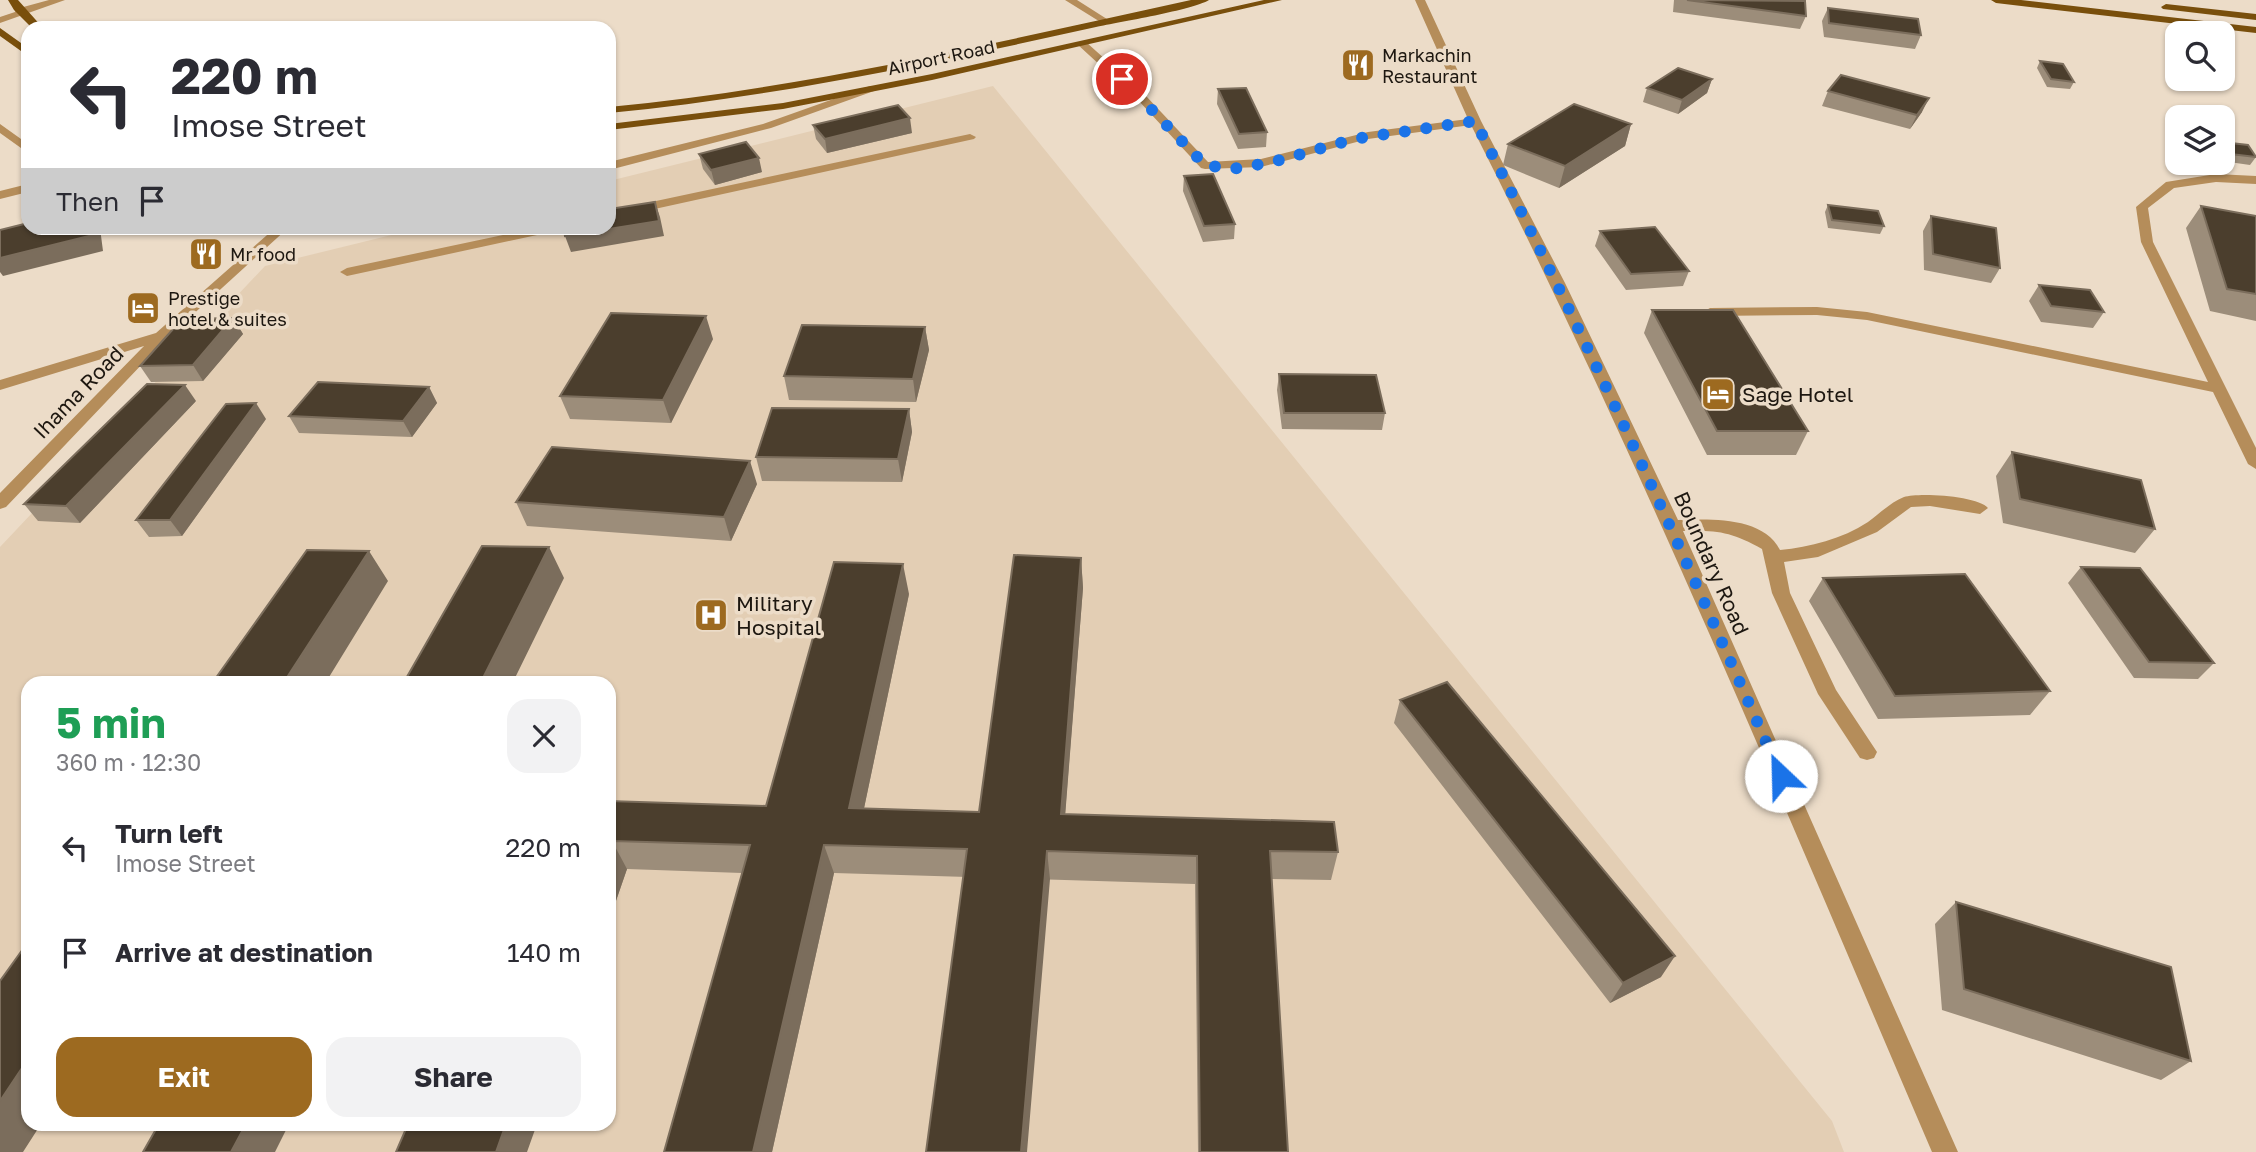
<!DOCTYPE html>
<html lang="en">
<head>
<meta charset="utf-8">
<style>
  :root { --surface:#fff; --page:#f2f2f3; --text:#2b2b33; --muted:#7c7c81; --accent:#9d6a20 }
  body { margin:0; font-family:"Golos Text",sans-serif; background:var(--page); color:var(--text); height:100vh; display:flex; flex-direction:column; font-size:26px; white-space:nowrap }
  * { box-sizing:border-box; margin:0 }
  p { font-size:23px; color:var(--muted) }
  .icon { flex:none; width:38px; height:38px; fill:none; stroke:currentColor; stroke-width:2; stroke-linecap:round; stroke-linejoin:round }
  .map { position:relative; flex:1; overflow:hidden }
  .details { position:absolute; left:21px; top:676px; width:595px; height:455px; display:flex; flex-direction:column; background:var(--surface); border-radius:21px; box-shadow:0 2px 5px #0004 }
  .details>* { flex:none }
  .hud { position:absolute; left:21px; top:21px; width:595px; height:214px; border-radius:21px; box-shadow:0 2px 5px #0004; background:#fff; color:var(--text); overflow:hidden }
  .controls { position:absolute; left:2165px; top:21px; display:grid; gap:14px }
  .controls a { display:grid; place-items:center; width:70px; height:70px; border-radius:14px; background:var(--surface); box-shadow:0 2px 5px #0004; font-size:35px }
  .pin { position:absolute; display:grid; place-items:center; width:60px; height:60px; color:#fff; margin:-30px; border:4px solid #fff; border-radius:50%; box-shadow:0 2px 7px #0007 }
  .me { position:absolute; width:77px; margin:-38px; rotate:336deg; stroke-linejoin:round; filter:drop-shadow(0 0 5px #0008) }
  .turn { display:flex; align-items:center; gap:24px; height:147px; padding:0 35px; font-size:32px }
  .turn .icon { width:91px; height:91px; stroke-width:2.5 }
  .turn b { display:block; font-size:49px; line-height:60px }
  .then { display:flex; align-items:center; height:66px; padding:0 35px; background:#0003; gap:14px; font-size:26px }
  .round { display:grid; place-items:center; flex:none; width:74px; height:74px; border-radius:21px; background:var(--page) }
  .summary { display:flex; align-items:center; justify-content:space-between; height:119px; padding:0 35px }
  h1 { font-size:42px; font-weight:700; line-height:52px; color:#1e9e55 }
  .cta { display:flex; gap:14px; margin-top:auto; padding:14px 35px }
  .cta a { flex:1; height:80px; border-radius:21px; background:var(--accent); color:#fff; font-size:28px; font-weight:700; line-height:80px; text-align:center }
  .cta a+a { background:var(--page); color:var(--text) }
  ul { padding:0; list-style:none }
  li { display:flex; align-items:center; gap:21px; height:105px; padding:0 35px }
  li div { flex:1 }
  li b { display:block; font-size:26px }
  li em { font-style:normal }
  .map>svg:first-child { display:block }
  .built { fill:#e3ceb4; fill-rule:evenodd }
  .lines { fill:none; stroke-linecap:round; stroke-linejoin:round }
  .minor { fill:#b58d5a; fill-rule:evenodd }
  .major { fill:#794f0c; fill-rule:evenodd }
  .wall { fill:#9c8d7a }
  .shaded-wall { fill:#7b6d5c }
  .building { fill:#4b3e2d; stroke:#7b6d5c; stroke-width:2 }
  .route { stroke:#1a73e8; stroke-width:12; stroke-dasharray:0 21.6 }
  .labels { text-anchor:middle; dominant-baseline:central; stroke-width:7; stroke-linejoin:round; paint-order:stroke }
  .far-poi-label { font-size:18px; fill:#1d1710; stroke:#ecdcc8; text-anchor:start }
  .far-street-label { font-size:18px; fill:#1d1710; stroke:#ecdcc8 }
  .street-label { font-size:21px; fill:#1d1710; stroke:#ecdcc8 }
  .poi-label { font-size:21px; fill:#1d1710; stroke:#ecdcc8; text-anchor:start }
</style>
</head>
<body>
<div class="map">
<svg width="2256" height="1152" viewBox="0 0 2256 1152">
  <rect width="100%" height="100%" fill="#ecdcc8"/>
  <path class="built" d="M 993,86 L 1832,1121 L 1844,1152 L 0,1152 L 0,547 L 265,266 L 420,228 L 609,228 L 609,181 ZM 28,682 L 609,682 L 609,1124 L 28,1124 Z"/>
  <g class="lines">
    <path class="minor" d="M 49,0 L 65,0 L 0,23 L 0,17 L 15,12 L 16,9 Z
      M 1065,0 L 1077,0 L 1110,21 L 1102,23 Z
      M 1415,0 L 1425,0 L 1481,121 L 1565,283 L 1678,520 C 1709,519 1763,516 1780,550 C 1810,547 1842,539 1868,522 C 1879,514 1891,502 1904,497 C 1919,492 1979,496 1988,508 L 1980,514 L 1930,506 L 1911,507 L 1877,532 L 1818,557 L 1784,562 L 1790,593 L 1836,690 L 1877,752 L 1874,758 L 1867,760 L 1860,758 L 1818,694 L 1772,593 L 1762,549 C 1732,532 1717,530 1683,531 L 1958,1152 L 1932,1152 C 1784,807 1641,460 1471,125 L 1368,139 L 1261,167 L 1205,169 L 1201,168 L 1138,100 L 1077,44 L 1086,42 L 1146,96 L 1208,162 L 1261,159 L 1368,132 L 1468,119 Z
      M 870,86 L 875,89 L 874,91 L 771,128 L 609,170 L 609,162 L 763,124 Z
      M 0,124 L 28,144 L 28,153 L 0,133 Z
      M 970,134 L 976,137 L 974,139 L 609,219 L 609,211 Z
      M 2216,174 L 2256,176 L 2256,184 L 2216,182 L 2174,188 L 2148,208 L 2153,242 L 2256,448 L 2256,469 L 2248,464 L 2213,392 L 1867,320 L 1817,315 L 1710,316 L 1703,312 L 1710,308 L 1817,307 L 1867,312 L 2208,382 L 2141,242 L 2136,207 L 2166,182 Z
      M 28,184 L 28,192 L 0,199 L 0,191 Z
      M 275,228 L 288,228 L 166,339 L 6,507 L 0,509 L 0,493 L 144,346 L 0,390 L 0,380 L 156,333 Z
      M 536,228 L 557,228 L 551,232 L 347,276 L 340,272 L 347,268 Z"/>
    <path class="major" d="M 8,0 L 18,0 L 43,28 L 32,28 L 14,10 Z
      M 1191,0 L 1209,0 C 1193,10 1119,22 1096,27 C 934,63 774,97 609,113 L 609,107 C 806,88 998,42 1191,0 Z
      M 1264,0 L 1282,0 L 932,80 L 783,109 L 609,130 L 609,124 L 783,103 L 932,74 Z
      M 1991,0 L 2021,0 L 2256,27 L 2256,33 L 1996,3 Z
      M 2166,4 L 2256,14 L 2256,20 L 2163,9 L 2161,7 Z
      M 0,28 L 28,48 L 28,56 L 0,36 Z"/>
  </g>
  <path class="wall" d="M 1674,0 L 1801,0 L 1806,16 L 1800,29 L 1673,12 Z
    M 1828,8 L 1921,35 L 1915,49 L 1824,37 L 1822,21 Z
    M 2040,61 L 2074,82 L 2070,89 L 2047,87 L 2037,68 Z
    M 1712,79 L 1707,93 L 1678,114 L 1643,102 L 1647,88 Z
    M 1218,89 L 1267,132 L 1266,147 L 1238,149 L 1217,104 Z
    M 1828,91 L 1922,112 L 1910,129 L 1822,106 Z
    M 1631,124 L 1625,146 L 1559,188 L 1503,165 L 1508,144 Z
    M 813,125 L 912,133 L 827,153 L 816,139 Z
    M 2222,142 L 2256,157 L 2250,165 L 2222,161 Z
    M 699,154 L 762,172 L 715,185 L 703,169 Z
    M 1184,176 L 1235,224 L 1234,239 L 1203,242 L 1183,191 Z
    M 1828,205 L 1884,226 L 1880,234 L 1828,228 L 1825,212 Z
    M 2201,206 L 2256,216 L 2256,321 L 2210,311 L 2186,228 Z
    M 1931,216 L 2000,268 L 1991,283 L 1924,270 L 1923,231 Z
    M 1600,231 L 1689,271 L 1683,286 L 1626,290 L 1595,246 Z
    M 2039,285 L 2104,312 L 2093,328 L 2041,322 L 2029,301 Z
    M 1652,310 L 1808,431 L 1796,455 L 1707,455 L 1644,333 Z
    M 233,318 L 243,334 L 203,381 L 151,382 L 140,366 Z
    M 925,327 L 929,350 L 916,402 L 789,400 L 784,376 Z
    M 713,339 L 671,423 L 570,419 L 560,396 Z
    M 1279,374 L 1385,413 L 1382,430 L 1282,429 L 1277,390 Z
    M 429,387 L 437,403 L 412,437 L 299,433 L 289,416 Z
    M 196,401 L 80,523 L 38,521 L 24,504 Z
    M 909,409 L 912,432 L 902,482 L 762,481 L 756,457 Z
    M 266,419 L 182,536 L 149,537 L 136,520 Z
    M 2012,452 L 2155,529 L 2135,553 L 2003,523 L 1996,476 Z
    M 757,484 L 731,541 L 527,526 L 516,502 Z
    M 1081,558 L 1083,588 L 1065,814 L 1338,852 L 1331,880 L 1272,879 L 1288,1152 L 1198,1152 L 1195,884 L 834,873 L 772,1152 L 664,1152 L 742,873 L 627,869 L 609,921 L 609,801 L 766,806 L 909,594 L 864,808 L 979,812 Z
    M 2081,567 L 2214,663 L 2198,679 L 2134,678 L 2068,583 Z
    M 1823,578 L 2050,691 L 2030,715 L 1878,719 L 1809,601 Z
    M 1400,700 L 1661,977 L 1610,1003 L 1394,723 Z
    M 1956,902 L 2191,1061 L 2161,1080 L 1942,1010 L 1935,924 Z"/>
  <path class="shaded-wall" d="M 1712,79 L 1707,93 L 1678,114 L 1682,100 Z
    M 1929,98 L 1922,112 L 1910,129 L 1917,115 Z
    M 910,118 L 912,133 L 827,153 L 825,139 Z
    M 1631,124 L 1625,146 L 1559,188 L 1565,166 Z
    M 759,158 L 762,172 L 715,185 L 711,170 Z
    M 655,202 L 660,217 L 664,236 L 571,252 L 565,236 Z
    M 92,228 L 100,228 L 103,251 L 3,276 L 0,272 L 0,258 Z
    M 706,316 L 713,339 L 671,423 L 663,400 Z
    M 233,318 L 243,334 L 203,381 L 193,365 Z
    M 925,327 L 929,350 L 916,402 L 913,379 Z
    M 185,385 L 196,401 L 80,523 L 66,506 Z
    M 429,387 L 437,403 L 412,437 L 403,421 Z
    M 256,403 L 266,419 L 182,536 L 170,520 Z
    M 909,409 L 912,432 L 902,482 L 898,459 Z
    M 750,461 L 757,484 L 731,541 L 724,517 Z
    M 549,547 L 564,578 L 513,682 L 481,682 Z
    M 369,551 L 388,581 L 326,682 L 284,682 Z
    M 1081,558 L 1083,588 L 1063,843 L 1061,814 Z
    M 903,564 L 909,594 L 858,837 L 849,808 Z
    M 612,841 L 627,869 L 609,921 L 609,848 Z
    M 824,845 L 834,873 L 772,1152 L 753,1152 Z
    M 1047,851 L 1050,879 L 1027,1152 L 1021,1152 Z
    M 1675,956 L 1661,977 L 1610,1003 L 1623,983 Z
    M 28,1059 L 28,1124 L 41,1124 L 23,1152 L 0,1152 L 0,1101 Z
    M 246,1124 L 289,1124 L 275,1152 L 231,1152 Z
    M 506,1124 L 537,1124 L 527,1152 L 496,1152 Z"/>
  <path class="building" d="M 1687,0 L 1805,1 L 1806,16 Z
    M 1828,8 L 1918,19 L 1921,35 L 1829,23 Z
    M 2040,61 L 2063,64 L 2074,82 L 2051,79 Z
    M 1678,68 L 1712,79 L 1682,100 L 1647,88 Z
    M 1841,75 L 1929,98 L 1917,115 L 1828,91 Z
    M 1246,88 L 1267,132 L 1239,134 L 1218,89 Z
    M 1574,104 L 1631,124 L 1565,166 L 1508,144 Z
    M 898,105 L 910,118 L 825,139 L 813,125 Z
    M 746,142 L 759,158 L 711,170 L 699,154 Z
    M 2222,142 L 2248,145 L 2256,157 L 2222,153 Z
    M 1213,174 L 1235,224 L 1204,226 L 1184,176 Z
    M 655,202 L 659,221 L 565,236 L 564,228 L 609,228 L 609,209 Z
    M 1828,205 L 1878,211 L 1884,226 L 1832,220 Z
    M 2201,206 L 2256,216 L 2256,294 L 2227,289 Z
    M 1931,216 L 1996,228 L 2000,268 L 1933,254 Z
    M 28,223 L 28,228 L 92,228 L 93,235 L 0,258 L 0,230 Z
    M 1655,227 L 1689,271 L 1631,274 L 1600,231 Z
    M 2039,285 L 2090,290 L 2104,312 L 2051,306 Z
    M 1652,310 L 1733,310 L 1808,431 L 1717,431 Z
    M 611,313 L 706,316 L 663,400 L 560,396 Z
    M 233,318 L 193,365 L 140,366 L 182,319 Z
    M 802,325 L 925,327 L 913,379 L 784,376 Z
    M 1279,374 L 1376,375 L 1385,413 L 1284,413 Z
    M 318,382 L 429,387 L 403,421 L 289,416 Z
    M 147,384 L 185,385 L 66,506 L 24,504 Z
    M 256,403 L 170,520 L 136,520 L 226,404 Z
    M 772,408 L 909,409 L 898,459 L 756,457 Z
    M 552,447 L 750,461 L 724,517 L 516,502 Z
    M 2012,452 L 2141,480 L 2155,529 L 2020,499 Z
    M 482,546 L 549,547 L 481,682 L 404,682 Z
    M 307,550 L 369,551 L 284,682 L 213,682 Z
    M 1014,555 L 1081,558 L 1061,814 L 1334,822 L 1338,852 L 1270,851 L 1288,1152 L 1200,1152 L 1197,856 L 1047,851 L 1021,1152 L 926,1152 L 967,849 L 824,845 L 753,1152 L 664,1152 L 750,845 L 612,841 L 609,848 L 609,801 L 766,806 L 834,562 L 903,564 L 849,808 L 979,812 Z
    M 2081,567 L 2140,568 L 2214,663 L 2149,662 Z
    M 1965,574 L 2050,691 L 1895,696 L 1823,578 Z
    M 1447,682 L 1675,956 L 1623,983 L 1400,700 Z
    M 1956,902 L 2171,967 L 2191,1061 L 1964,989 Z
    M 28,942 L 28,1059 L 0,1101 L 0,981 Z
    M 159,1124 L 246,1124 L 231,1152 L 143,1152 Z
    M 408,1124 L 506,1124 L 496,1152 L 396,1152 Z"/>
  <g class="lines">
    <path class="route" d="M 1122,79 L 1205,165 L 1232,169 L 1273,162 L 1354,139 L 1475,121 C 1586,335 1684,555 1781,776"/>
  </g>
  <defs>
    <g id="restaurant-square" transform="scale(1.75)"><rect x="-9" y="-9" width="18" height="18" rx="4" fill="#9d6a20" stroke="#ecdcc8"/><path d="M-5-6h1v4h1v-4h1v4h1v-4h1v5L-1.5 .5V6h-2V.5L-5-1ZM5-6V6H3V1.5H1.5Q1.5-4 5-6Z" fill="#fff"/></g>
    <g id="hotel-square" transform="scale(1.75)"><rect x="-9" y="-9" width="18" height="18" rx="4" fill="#9d6a20" stroke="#ecdcc8"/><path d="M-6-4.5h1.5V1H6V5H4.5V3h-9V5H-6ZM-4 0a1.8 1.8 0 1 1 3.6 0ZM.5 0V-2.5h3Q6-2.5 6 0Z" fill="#fff"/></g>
    <g id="hospital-square" transform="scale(1.75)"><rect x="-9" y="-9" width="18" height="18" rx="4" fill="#9d6a20" stroke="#ecdcc8"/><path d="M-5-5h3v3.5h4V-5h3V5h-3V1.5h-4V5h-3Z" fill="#fff"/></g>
  </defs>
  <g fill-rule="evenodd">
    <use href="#restaurant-square" x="1358" y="65"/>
    <use href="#restaurant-square" x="206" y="254"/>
    <use href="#hotel-square" x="143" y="308"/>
    <use href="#hotel-square" x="1718" y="394"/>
    <use href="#hospital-square" x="711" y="615"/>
  </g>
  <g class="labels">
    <g class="far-poi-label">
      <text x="1382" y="55">Markachin<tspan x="1382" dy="21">Restaurant</tspan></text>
      <text x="230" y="254">Mr food</text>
      <text x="168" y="298">Prestige<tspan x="168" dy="21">hotel &amp; suites</tspan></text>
    </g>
    <g class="far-street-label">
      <text transform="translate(941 57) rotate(-12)">Airport Road</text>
    </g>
    <g class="street-label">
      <text transform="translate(78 392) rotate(-46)">Ihama Road</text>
      <text transform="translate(1712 563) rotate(66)">Boundary Road</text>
    </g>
    <g class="poi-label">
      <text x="1742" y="394">Sage Hotel</text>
      <text x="736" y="603">Military<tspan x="736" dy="24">Hospital</tspan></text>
    </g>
  </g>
</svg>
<div class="controls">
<a><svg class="icon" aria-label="search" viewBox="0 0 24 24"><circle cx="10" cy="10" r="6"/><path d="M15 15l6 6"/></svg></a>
<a><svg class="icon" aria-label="layers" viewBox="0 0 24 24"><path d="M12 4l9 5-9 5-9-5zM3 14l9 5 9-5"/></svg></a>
</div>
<div class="pin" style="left:1122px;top:79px;background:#d93025"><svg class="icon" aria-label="arrive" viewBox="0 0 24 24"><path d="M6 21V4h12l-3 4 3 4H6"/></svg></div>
<svg class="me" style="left:1781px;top:776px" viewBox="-20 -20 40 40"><circle r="19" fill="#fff"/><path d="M0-13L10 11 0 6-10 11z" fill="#1a73e8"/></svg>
<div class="hud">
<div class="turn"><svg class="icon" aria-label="left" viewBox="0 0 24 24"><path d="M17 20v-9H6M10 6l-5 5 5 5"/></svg><div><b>220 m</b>Imose Street</div></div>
<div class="then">Then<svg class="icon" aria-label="arrive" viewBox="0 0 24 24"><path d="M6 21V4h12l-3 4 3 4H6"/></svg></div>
</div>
<section class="details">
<div class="summary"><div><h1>5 min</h1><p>360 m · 12:30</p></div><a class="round"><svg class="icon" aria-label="close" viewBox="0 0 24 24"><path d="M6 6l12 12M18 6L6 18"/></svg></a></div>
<ul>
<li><svg class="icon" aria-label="left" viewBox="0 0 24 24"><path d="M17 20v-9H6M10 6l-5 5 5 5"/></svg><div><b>Turn left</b><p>Imose Street</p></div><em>220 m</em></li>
<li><svg class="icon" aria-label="arrive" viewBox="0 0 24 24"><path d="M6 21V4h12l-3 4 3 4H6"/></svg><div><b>Arrive at destination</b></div><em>140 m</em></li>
</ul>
<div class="cta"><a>Exit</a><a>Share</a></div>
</section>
</div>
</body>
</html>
